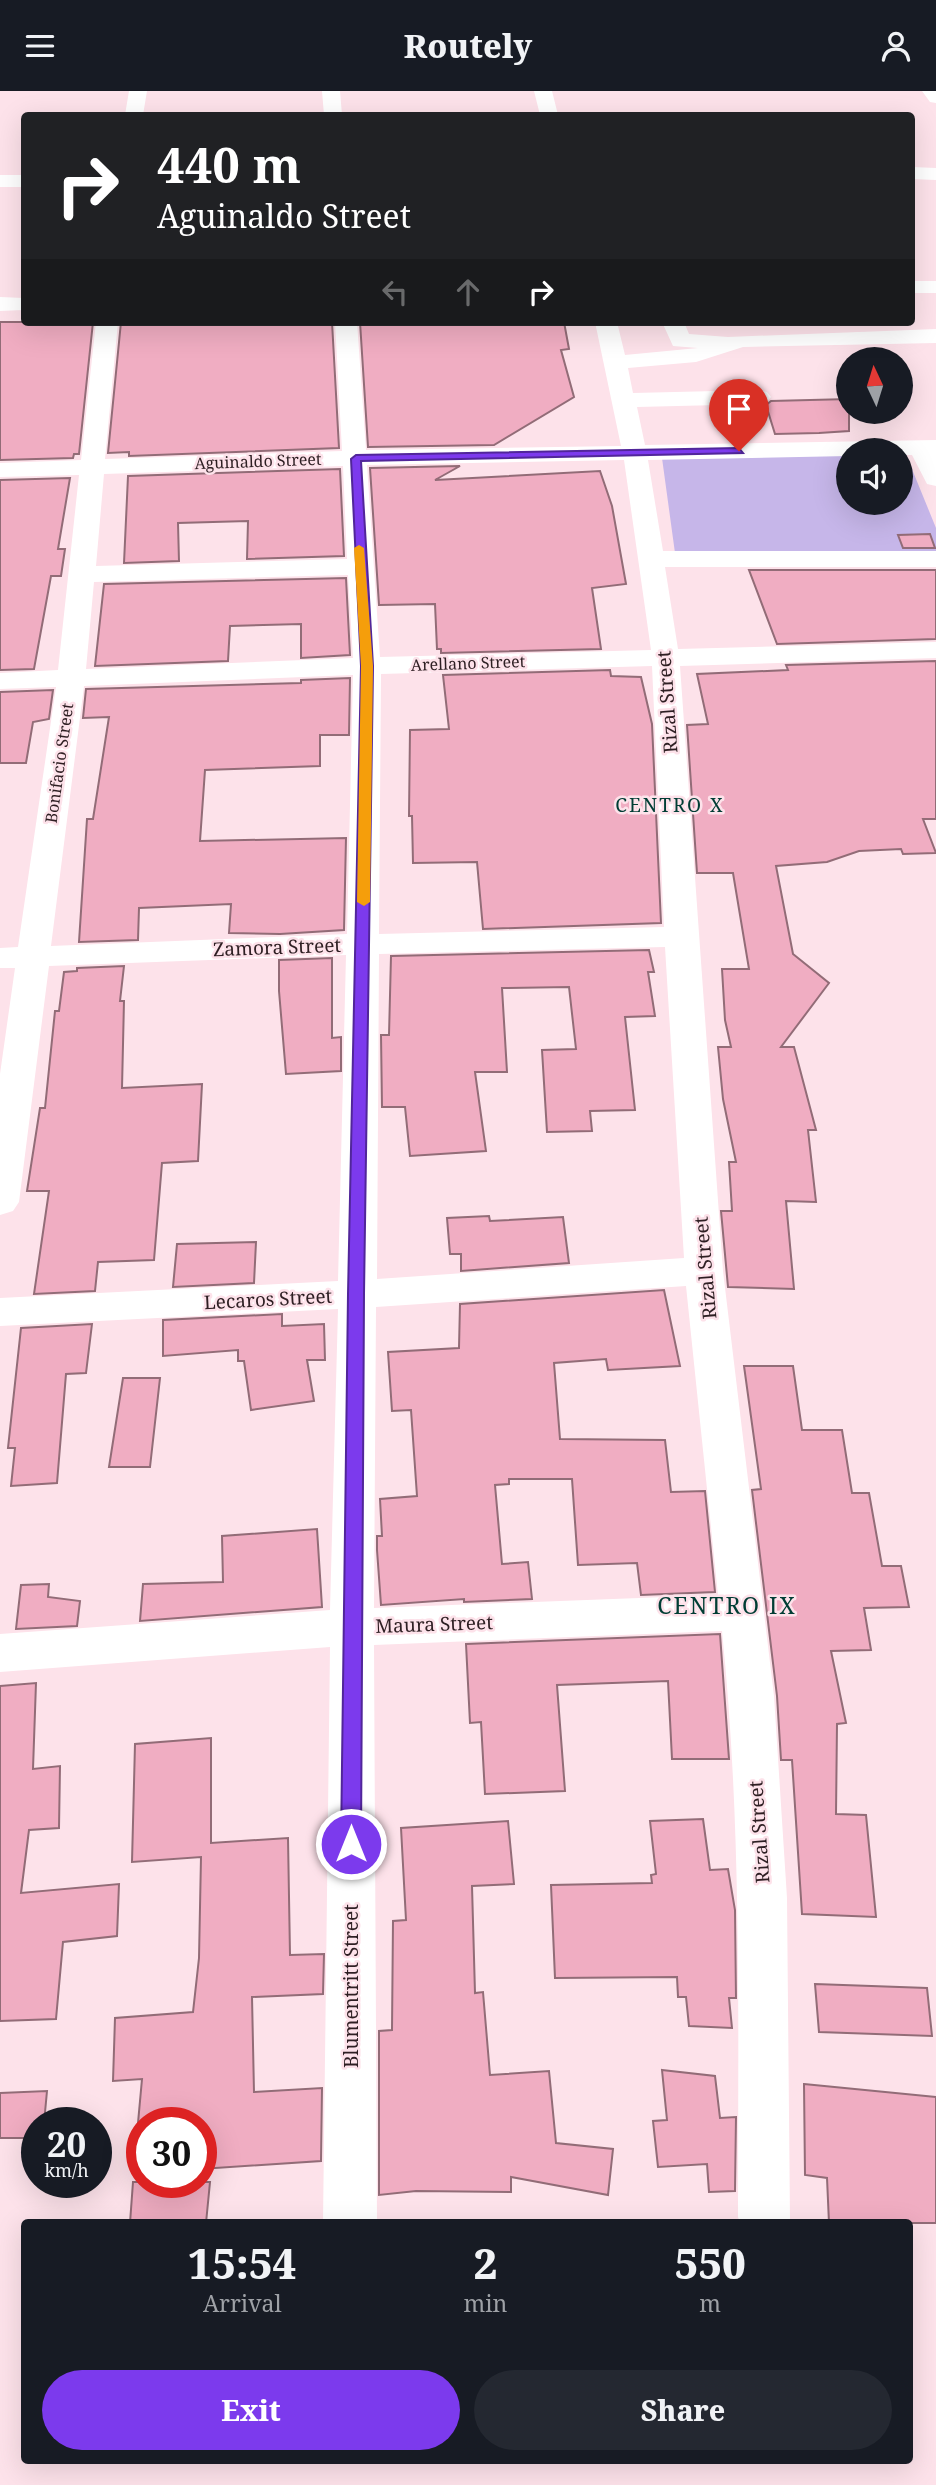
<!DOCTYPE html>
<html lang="en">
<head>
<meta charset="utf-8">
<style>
  :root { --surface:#171b24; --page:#242831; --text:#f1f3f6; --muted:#9ea1a6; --accent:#7c3aed }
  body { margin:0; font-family:"Noto Serif",serif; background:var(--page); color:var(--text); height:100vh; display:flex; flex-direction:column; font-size:26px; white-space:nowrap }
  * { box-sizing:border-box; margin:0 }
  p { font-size:23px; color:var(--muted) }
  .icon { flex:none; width:38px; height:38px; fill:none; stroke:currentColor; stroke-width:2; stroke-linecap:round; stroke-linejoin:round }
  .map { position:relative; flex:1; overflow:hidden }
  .panel { position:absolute; left:21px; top:2128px; width:892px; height:245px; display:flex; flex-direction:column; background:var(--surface); border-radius:7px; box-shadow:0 7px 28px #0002 }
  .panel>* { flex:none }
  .hud { position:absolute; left:21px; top:21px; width:894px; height:214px; border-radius:7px; box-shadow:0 7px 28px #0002; background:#202124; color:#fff; overflow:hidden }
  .needle { width:46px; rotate:356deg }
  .tools { position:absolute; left:836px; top:256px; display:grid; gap:14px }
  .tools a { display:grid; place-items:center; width:77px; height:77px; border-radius:50%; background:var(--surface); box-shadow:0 7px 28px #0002; font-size:35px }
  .speed { position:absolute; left:21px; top:2016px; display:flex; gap:14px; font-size:35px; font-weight:700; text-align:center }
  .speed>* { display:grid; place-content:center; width:91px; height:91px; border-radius:50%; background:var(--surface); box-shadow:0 7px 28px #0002; line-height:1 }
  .speed small { font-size:18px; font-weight:400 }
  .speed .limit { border:10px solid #d22; background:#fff; color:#111 }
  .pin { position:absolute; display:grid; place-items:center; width:60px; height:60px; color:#fff; margin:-72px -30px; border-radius:50% 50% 50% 0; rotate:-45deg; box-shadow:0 0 7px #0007 }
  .pin .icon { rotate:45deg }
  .me { position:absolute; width:77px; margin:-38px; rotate:0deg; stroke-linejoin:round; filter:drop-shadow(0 0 5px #0008) }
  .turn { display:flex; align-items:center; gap:24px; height:147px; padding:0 21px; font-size:32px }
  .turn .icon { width:91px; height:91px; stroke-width:2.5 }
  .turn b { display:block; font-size:49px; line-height:60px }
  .lanes { display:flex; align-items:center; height:66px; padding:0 21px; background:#0003; justify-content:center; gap:35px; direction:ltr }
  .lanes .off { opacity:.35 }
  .eta { display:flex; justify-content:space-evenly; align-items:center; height:119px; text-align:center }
  .eta b { font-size:42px; font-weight:800; line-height:49px }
  .action { display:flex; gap:14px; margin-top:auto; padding:14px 21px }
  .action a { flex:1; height:80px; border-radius:42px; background:var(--accent); color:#fff; font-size:28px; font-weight:800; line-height:80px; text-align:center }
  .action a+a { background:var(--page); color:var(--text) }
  header { display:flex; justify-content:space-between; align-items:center; height:91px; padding:0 21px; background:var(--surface); font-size:32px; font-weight:800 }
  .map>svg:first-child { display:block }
  .green { fill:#c6b6e9 }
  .building { fill:#f0adc2; stroke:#926c77; stroke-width:2 }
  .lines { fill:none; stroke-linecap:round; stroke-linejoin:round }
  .minor { fill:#fff; fill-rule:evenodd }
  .major { fill:#fff; fill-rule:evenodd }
  .route { fill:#7c3aed; stroke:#51269a; stroke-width:2 }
  .slow { fill:#f59e0b }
  .labels { text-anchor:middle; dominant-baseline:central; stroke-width:5; stroke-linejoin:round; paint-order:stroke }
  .far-street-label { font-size:16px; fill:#2e1f23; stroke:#fde2ea }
  .street-label { font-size:19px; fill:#2e1f23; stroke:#fde2ea }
  .far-quarter-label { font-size:19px; letter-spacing:2px; fill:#003d34; stroke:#fde2ea }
  .quarter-label { font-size:23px; letter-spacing:2px; fill:#003d34; stroke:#fde2ea }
</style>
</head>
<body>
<header><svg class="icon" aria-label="menu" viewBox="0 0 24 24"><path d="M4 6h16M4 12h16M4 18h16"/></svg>Routely<svg class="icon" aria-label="person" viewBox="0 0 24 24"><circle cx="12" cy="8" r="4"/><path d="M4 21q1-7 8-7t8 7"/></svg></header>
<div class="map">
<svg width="936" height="2394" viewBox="0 0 936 2394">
  <rect width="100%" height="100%" fill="#fde2ea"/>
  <path class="green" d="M 901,361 L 905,361 L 936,437 L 936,462 L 675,462 L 662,367 L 849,362 L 849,411 L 901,411 Z"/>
  <path class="building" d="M 0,231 L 93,231 L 79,363 L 74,363 L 73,367 L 0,369 Z
    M 121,231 L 332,231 L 339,357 L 129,365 L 129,361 L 108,362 Z
    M 360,231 L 564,231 L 569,258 L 561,259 L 574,306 L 494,354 L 368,356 Z
    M 849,308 L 849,340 L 819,342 L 775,343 L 766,314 L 771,310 Z
    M 460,375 L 435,389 L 600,380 L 612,415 L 626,493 L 592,497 L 601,558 L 441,562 L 441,558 L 437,558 L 435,513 L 379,514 L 370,377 Z
    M 340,378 L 344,465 L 247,468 L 248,430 L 178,432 L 179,470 L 124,472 L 128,385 Z
    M 70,387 L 58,458 L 65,458 L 61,485 L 51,485 L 34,578 L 0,579 L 0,389 Z
    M 930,443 L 935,457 L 903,457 L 898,444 Z
    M 749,479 L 936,479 L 936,548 L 777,553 Z
    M 346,487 L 350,564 L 301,567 L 301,533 L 230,535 L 228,570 L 95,575 L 104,493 Z
    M 936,570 L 936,728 L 923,728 L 936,762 L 903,763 L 901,758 L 859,760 L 827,771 L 776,775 L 793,863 L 829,892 L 781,956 L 794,956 L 816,1039 L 808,1039 L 816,1111 L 786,1110 L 794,1198 L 728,1196 L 721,1120 L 732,1120 L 729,1071 L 736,1071 L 723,1008 L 718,956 L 731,956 L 725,929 L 722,878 L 749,878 L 733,782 L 697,782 L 687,634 L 708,633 L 697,583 L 788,579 L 786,574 Z
    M 610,579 L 611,585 L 641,586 L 652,633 L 661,832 L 483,838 L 477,771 L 413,772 L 412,725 L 409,725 L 410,639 L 449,638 L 443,584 Z
    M 350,587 L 349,644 L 320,644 L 320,675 L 205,679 L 200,750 L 346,747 L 344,839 L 280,843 L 229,842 L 231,813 L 139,817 L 138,849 L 79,851 L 87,728 L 93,728 L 109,626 L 83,627 L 86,598 L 301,592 L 301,589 Z
    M 53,599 L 49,628 L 33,631 L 26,672 L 0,672 L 0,601 Z
    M 649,859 L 654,881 L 648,881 L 655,925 L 625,926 L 635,1019 L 590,1020 L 592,1040 L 547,1041 L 542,959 L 576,958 L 569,896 L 502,897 L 507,981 L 475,981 L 486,1060 L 410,1065 L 405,1016 L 382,1016 L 381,944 L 389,944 L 391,865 Z
    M 332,867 L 332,947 L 341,946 L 341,980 L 286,983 L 279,900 L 279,869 Z
    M 124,875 L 120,910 L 124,910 L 122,997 L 202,993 L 198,1070 L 162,1072 L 154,1169 L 98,1171 L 95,1200 L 34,1203 L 49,1100 L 27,1100 L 40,1017 L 45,1017 L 55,920 L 59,920 L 64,881 L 77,880 L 77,877 Z
    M 489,1125 L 490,1130 L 563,1126 L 569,1172 L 461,1180 L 461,1163 L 450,1163 L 447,1127 Z
    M 256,1151 L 254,1192 L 173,1196 L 177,1153 Z
    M 664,1199 L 680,1275 L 608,1279 L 606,1268 L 554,1272 L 560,1348 L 665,1349 L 671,1401 L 705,1400 L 715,1501 L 641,1504 L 637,1472 L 578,1474 L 572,1388 L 509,1388 L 509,1393 L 495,1394 L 502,1473 L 528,1471 L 532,1508 L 464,1511 L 464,1508 L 381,1514 L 377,1459 L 377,1445 L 382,1445 L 380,1408 L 417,1405 L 411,1319 L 392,1320 L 388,1261 L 459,1257 L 460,1213 Z
    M 282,1223 L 282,1235 L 324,1233 L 325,1269 L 307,1269 L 314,1310 L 251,1319 L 244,1270 L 238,1270 L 238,1259 L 163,1265 L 163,1229 Z
    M 92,1233 L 86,1282 L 66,1283 L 57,1392 L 11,1395 L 15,1357 L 8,1357 L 21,1237 Z
    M 744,1275 L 793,1275 L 802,1339 L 842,1339 L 852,1402 L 869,1402 L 882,1475 L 901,1475 L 909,1516 L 864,1517 L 871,1559 L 831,1560 L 846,1632 L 837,1633 L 836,1723 L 866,1724 L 876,1826 L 802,1823 L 792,1669 L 781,1669 L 777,1605 L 752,1399 L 761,1398 Z
    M 123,1287 L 160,1287 L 150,1376 L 109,1376 Z
    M 317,1438 L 322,1516 L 140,1530 L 143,1493 L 223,1491 L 222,1445 Z
    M 49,1493 L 48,1506 L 80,1510 L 77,1535 L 16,1538 L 21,1494 Z
    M 720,1543 L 729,1668 L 672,1668 L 668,1590 L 557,1594 L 565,1700 L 485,1703 L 481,1631 L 470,1632 L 466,1553 Z
    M 36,1592 L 33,1678 L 60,1675 L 59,1737 L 29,1739 L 21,1802 L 119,1793 L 117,1845 L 63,1851 L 56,1928 L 0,1930 L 0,1595 Z
    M 211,1647 L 211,1752 L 288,1747 L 290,1864 L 324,1863 L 323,1903 L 252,1906 L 254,2001 L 322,1997 L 321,2070 L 201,2078 L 201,2032 L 138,2032 L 142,1988 L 113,1990 L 115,1927 L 193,1921 L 199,1867 L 201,1766 L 132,1771 L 135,1653 Z
    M 703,1728 L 710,1779 L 728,1778 L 735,1819 L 736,1907 L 729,1907 L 732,1937 L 689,1935 L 686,1906 L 678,1906 L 677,1886 L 555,1887 L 551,1794 L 652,1792 L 651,1784 L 656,1783 L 650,1730 Z
    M 508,1730 L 514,1793 L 472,1795 L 475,1902 L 483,1901 L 490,1984 L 549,1980 L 556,2052 L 613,2058 L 608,2104 L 511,2086 L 511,2101 L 416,2100 L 379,2104 L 379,1940 L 392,1939 L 393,1830 L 406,1829 L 401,1737 Z
    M 815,1893 L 927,1897 L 932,1945 L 819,1941 Z
    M 662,1979 L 715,1985 L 720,2027 L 736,2026 L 735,2100 L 709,2101 L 707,2073 L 658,2076 L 653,2030 L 667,2029 Z
    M 804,1993 L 936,2006 L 936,2132 L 829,2132 L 827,2087 L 805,2084 Z
    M 47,2000 L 44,2032 L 37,2032 L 37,2047 L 0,2047 L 0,2002 Z
    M 133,2091 L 210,2091 L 206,2132 L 130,2132 Z"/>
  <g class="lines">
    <path class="minor" d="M 129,0 L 147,0 L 143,24 L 125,24 Z
      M 322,0 L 340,0 L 342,24 L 324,24 Z
      M 922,0 L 936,0 L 936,12 L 930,11 Z
      M 0,84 L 24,84 L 24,96 L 0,96 Z
      M 912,190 L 936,190 L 936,202 L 912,202 Z
      M 96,231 L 118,231 L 105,368 L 342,360 L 335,231 L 357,231 L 366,359 L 621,355 L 595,231 L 617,231 L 625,264 L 698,257 L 673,255 L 662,231 L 684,231 L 689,243 L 728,246 L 936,238 L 936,252 L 743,256 L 696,271 L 628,277 L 633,302 L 759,299 L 767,301 L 771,306 L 767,311 L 759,313 L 637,316 L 645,354 L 936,349 L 936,395 L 927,393 L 912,364 L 901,364 L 901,359 L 849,359 L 849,365 L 648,369 L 663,460 L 936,460 L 936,476 L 665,476 L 678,558 L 936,551 L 936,567 L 680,575 L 723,1180 L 774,1605 L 787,1807 L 790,2132 L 740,2132 L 738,2126 C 738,1930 742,1735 722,1540 L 374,1554 L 377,2132 L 323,2132 L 330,1556 L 0,1581 L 0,1543 L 330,1519 L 338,1218 L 0,1235 L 0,1207 L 338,1190 L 346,864 L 49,875 L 19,1111 L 13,1120 L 0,1124 L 0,983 L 15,877 L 0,877 L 0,857 L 18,856 L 56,596 L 0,598 L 0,582 L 58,579 L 79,384 L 0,386 L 0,372 L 81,369 ZM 624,369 L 651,559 L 380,566 L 367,374 ZM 343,375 L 347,468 L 96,475 L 104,383 ZM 348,484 L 353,567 L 86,578 L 94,491 ZM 652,575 L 664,836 L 379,843 L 381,583 ZM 353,584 L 347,843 L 51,855 L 84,595 ZM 665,856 L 684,1167 L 377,1188 L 379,863 ZM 686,1195 L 718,1504 L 374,1517 L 376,1216 Z"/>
    <path class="major" d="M 534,0 L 552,0 L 558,24 L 540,24 Z
      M 912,76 L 936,77 L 936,89 L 912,88 Z
      M 0,206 L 24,207 L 24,219 L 0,220 Z"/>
  </g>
  <path class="route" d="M 739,357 L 743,362 L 361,370 L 373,575 L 364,1203 L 361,1753 L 358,1759 L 351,1762 L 344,1759 L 341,1753 L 348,1203 L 361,575 L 351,368 L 356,364 Z"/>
  <path class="slow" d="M 359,454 L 364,457 L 373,575 L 370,811 L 364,815 L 357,811 L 361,575 L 354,457 Z"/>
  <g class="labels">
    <g class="far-street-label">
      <text transform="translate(258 370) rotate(-2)">Aguinaldo Street</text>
      <text transform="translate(468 572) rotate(-2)">Arellano Street</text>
      <text transform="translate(59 672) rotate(-82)">Bonifacio Street</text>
    </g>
    <g class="street-label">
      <text transform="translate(667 611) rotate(-94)">Rizal Street</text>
      <text transform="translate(277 856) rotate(-2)">Zamora Street</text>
      <text transform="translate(705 1177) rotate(-95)">Rizal Street</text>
      <text transform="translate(268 1208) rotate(-3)">Lecaros Street</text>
      <text transform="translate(434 1533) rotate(-2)">Maura Street</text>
      <text transform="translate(759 1741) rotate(-94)">Rizal Street</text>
      <text transform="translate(351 1895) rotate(-90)">Blumentritt Street</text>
    </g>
    <g class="far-quarter-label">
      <text x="670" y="714">CENTRO X</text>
    </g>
    <g class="quarter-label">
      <text x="727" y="1514">CENTRO IX</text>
    </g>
  </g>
</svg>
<div class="tools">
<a><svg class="needle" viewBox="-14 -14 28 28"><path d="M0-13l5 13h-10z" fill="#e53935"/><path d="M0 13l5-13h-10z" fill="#9ea1a6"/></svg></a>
<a><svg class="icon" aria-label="sound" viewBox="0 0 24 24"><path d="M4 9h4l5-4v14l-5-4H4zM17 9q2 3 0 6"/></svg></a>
</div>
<div class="speed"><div>20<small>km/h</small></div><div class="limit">30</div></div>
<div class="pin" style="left:739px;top:360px;background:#d93025"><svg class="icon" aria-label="arrive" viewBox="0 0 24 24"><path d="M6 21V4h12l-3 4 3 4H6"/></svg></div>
<svg class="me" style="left:351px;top:1753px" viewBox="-20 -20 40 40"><circle r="17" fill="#7c3aed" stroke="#fff" stroke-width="3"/><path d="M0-11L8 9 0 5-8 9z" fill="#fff"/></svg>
<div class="hud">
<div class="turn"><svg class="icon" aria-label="right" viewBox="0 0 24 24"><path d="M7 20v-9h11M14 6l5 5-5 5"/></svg><div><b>440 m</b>Aguinaldo Street</div></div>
<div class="lanes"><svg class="icon off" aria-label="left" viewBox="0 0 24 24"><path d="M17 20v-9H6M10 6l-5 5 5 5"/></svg><svg class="icon off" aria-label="ahead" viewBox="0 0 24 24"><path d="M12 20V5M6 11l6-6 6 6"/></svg><svg class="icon" aria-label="right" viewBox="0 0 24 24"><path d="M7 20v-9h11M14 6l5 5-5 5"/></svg></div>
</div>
<section class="panel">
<div class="eta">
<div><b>15:54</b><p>Arrival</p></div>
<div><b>2</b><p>min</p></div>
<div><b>550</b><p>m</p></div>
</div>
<div class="action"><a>Exit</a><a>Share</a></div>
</section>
</div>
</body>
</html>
